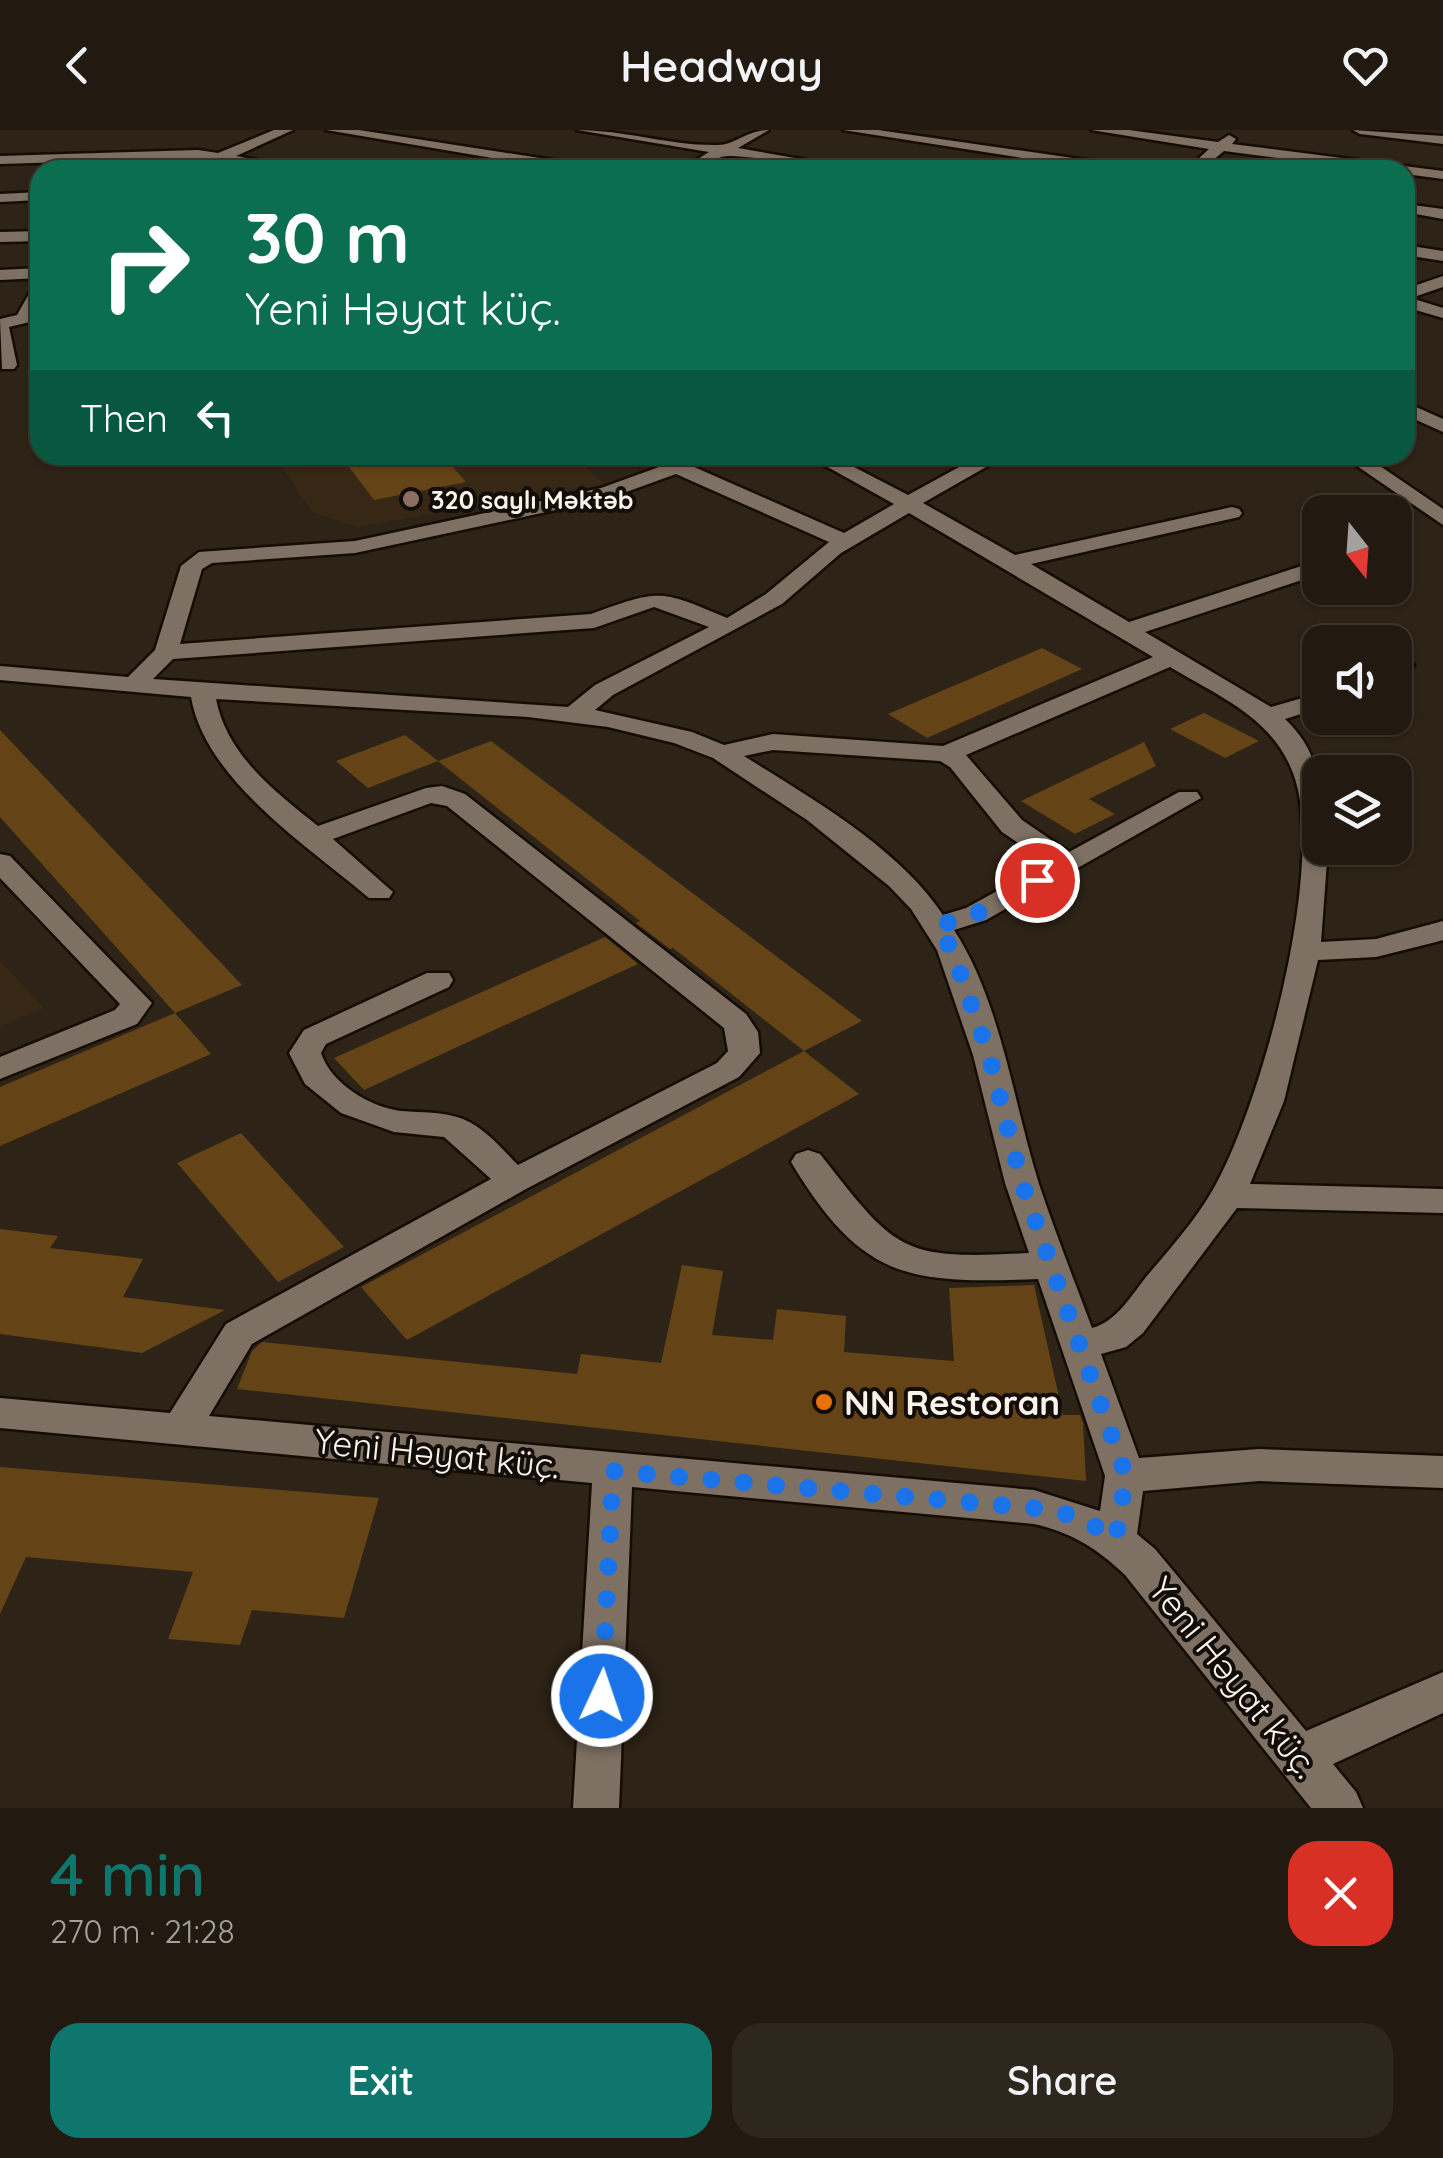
<!DOCTYPE html>
<html lang="en">
<head>
<meta charset="utf-8">
<style>
  :root { --surface:#221a10; --page:#2e271e; --text:#f1f3f6; --muted:#a2a19f; --line:#3f3830; --accent:#0f766e }
  body { margin:0; font-family:Quicksand,sans-serif; background:var(--page); color:var(--text); height:100vh; display:flex; flex-direction:column; font-size:38px; white-space:nowrap }
  * { box-sizing:border-box; margin:0 }
  p { font-size:32px; color:var(--muted) }
  .icon { flex:none; width:55px; height:55px; fill:none; stroke:currentColor; stroke-width:2; stroke-linecap:round; stroke-linejoin:round }
  .map { position:relative; height:1678px; overflow:hidden }
  .sheet { display:flex; flex-direction:column; background:var(--surface); flex:1 }
  .sheet>* { flex:none }
  .banner { position:absolute; left:30px; top:30px; width:1385px; height:305px; border-radius:30px; box-shadow:0 2px 8px #0004,0 0 0 2px var(--line); background:#0b6e4f; color:#fff; overflow:hidden }
  .needle { width:65px; rotate:163deg }
  .tools { position:absolute; left:1302px; top:365px; display:grid; gap:20px }
  .tools a { display:grid; place-items:center; width:110px; height:110px; border-radius:20px; background:var(--surface); box-shadow:0 2px 8px #0004,0 0 0 2px var(--line); font-size:50px }
  .pin { position:absolute; display:grid; place-items:center; width:85px; height:85px; color:#fff; margin:-42px; border:5px solid #fff; border-radius:50%; box-shadow:0 2px 10px #0007 }
  .me { position:absolute; width:110px; margin:-55px; rotate:3deg; stroke-linejoin:round; filter:drop-shadow(0 0 8px #0008) }
  .turn { display:flex; align-items:center; gap:35px; height:210px; padding:0 50px; font-size:45px }
  .turn .icon { width:130px; height:130px; stroke-width:2.5 }
  .turn b { display:block; font-size:70px; line-height:85px }
  .then { display:flex; align-items:center; height:95px; padding:0 50px; background:#0003; gap:20px; font-size:38px }
  .round { display:grid; place-items:center; flex:none; width:105px; height:105px; border-radius:30px; background:var(--page) }
  .summary { display:flex; align-items:center; justify-content:space-between; height:170px; padding:0 50px }
  h1 { font-size:60px; font-weight:600; line-height:75px; color:var(--accent) }
  .primary-button { display:flex; gap:20px; margin-top:auto; padding:20px 50px }
  .primary-button a { flex:1; height:115px; border-radius:30px; background:var(--accent); color:#fff; font-size:40px; font-weight:600; line-height:115px; text-align:center }
  .primary-button a+a { background:var(--page); color:var(--text) }
  header { display:flex; justify-content:space-between; align-items:center; height:130px; padding:0 50px; background:var(--surface); font-size:45px; font-weight:600 }
  .map>svg:first-child { display:block }
  .built { fill:#362815 }
  .building { fill:#644417 }
  .lines { fill:none; stroke-linecap:round; stroke-linejoin:round }
  .minor-casing { stroke:#150c03; stroke-width:5 }
  .minor { fill:#7e7163; fill-rule:evenodd }
  .route { stroke:#1a73e8; stroke-width:18; stroke-dasharray:0 32.4 }
  .education-dot { fill:#8d6e63; stroke:#120d08; stroke-width:4 }
  .food-dot { fill:#e8710a; stroke:#120d08; stroke-width:4 }
  .labels { text-anchor:middle; dominant-baseline:central; stroke-width:8; stroke-linejoin:round; paint-order:stroke }
  .far-poi-label { font-size:25px; font-weight:bold; fill:#faf3ea; stroke:#120d08; text-anchor:start }
  .near-poi-label { font-size:35px; font-weight:bold; fill:#faf3ea; stroke:#120d08; text-anchor:start }
  .near-street-label { font-size:35px; fill:#faf3ea; stroke:#120d08 }
</style>
</head>
<body>
<header><svg class="icon" aria-label="back" viewBox="0 0 24 24"><path d="M15 5l-7 7 7 7"/></svg>Headway<svg class="icon" aria-label="heart" viewBox="0 0 24 24"><path d="M12 20l-8-8c-3-5 5-10 8-4 3-6 11-1 8 4z"/></svg></header>
<div class="map">
<svg width="1443" height="1678" viewBox="0 0 1443 1678">
  <rect width="100%" height="100%" fill="#2d2316"/>
  <path class="built" d="M 274,325 L 597,325 L 601,330 L 583,334 L 604,354 L 358,397 L 313,383 Z
    M 0,830 L 44,878 L 0,897 Z"/>
  <path class="building" d="M 340,325 L 442,325 L 466,352 L 374,370 Z
    M 1042,518 L 1082,539 L 927,608 L 888,584 Z
    M 1204,583 L 1259,611 L 1225,628 L 1170,599 Z
    M 0,600 L 242,855 L 175,883 L 0,687 Z
    M 405,605 L 438,631 L 368,658 L 336,631 Z
    M 491,611 L 862,891 L 804,921 L 673,818 L 670,819 L 636,793 L 640,791 L 438,631 Z
    M 1144,612 L 1156,636 L 1089,669 L 1115,684 L 1075,704 L 1021,671 Z
    M 605,807 L 638,834 L 364,960 L 334,928 Z
    M 175,883 L 211,924 L 0,1016 L 0,957 Z
    M 804,921 L 859,964 L 407,1210 L 361,1157 Z
    M 241,1003 L 344,1117 L 278,1152 L 177,1033 Z
    M 0,1099 L 58,1106 L 50,1118 L 143,1129 L 123,1167 L 225,1180 L 142,1223 L 0,1204 Z
    M 682,1135 L 723,1141 L 712,1205 L 773,1210 L 777,1179 L 846,1186 L 844,1222 L 954,1231 L 949,1158 L 1034,1155 L 1063,1285 L 1080,1285 L 1083,1293 L 1086,1351 L 237,1259 L 252,1221 L 262,1212 L 577,1244 L 581,1224 L 661,1233 Z
    M 0,1337 L 379,1368 L 344,1488 L 252,1480 L 240,1515 L 168,1509 L 193,1442 L 26,1427 L 0,1484 Z"/>
  <g class="lines">
    <g class="minor-casing">
      <path id="minor" d="M 274,0 L 293,0 L 236,26 L 310,40 L 275,40 L 198,28 L 0,34 L 0,26 L 198,20 L 218,23 Z
        M 326,0 L 359,0 L 591,36 L 598,40 L 564,40 Z
        M 577,0 C 625,0 671,16 718,15 C 735,15 747,0 769,0 L 738,18 L 864,40 C 819,40 776,28 731,26 C 715,25 701,40 680,40 L 709,22 Z
        M 843,0 L 878,0 L 1128,36 L 1135,40 L 1099,40 Z
        M 1091,0 L 1129,0 L 1218,12 L 1229,5 L 1236,9 L 1232,14 L 1443,41 L 1443,49 L 1405,44 L 1405,40 L 1370,40 L 1224,21 L 1201,40 L 1186,40 L 1209,19 Z
        M 1353,0 L 1443,6 L 1443,14 L 1360,4 Z
        M 40,62 L 40,70 L 0,72 L 0,64 Z
        M 1405,74 L 1443,79 L 1443,89 L 1405,82 Z
        M 40,101 L 40,111 L 0,112 L 0,102 Z
        M 1405,115 L 1443,121 L 1443,131 L 1405,125 Z
        M 40,138 L 40,148 L 0,150 L 0,140 Z
        M 1443,146 L 1443,157 L 1411,168 L 1443,178 L 1443,188 L 1405,177 L 1405,159 Z
        M 40,154 L 40,174 L 30,192 L 9,197 L 17,235 L 14,239 L 2,239 L 0,189 L 17,185 L 34,155 Z
        M 1405,272 L 1443,289 L 1443,302 L 1405,285 Z
        M 640,325 L 667,325 L 844,403 L 894,374 L 806,325 L 831,325 L 908,365 L 981,325 L 1007,325 L 923,373 L 1015,425 L 1232,377 L 1239,379 L 1242,383 L 1239,387 L 1031,434 L 1129,492 L 1320,430 L 1320,444 L 1145,502 L 1271,577 L 1320,563 L 1320,578 L 1285,589 C 1326,628 1320,666 1320,718 L 1328,718 L 1321,812 L 1376,809 L 1443,791 L 1443,810 L 1436,812 L 1376,827 L 1318,830 L 1284,971 L 1250,1054 L 1443,1059 L 1443,1083 L 1237,1078 L 1143,1203 L 1126,1217 L 1101,1224 L 1139,1328 L 1259,1319 L 1443,1326 L 1443,1358 L 1259,1351 L 1143,1361 L 1137,1404 L 1155,1419 L 1306,1601 L 1443,1542 L 1443,1583 L 1333,1634 L 1356,1662 L 1363,1678 L 1311,1678 L 1125,1445 C 1098,1419 1071,1402 1034,1394 L 632,1357 L 619,1678 L 573,1678 L 592,1353 L 0,1298 L 0,1268 L 170,1283 L 226,1194 L 491,1049 L 444,1007 L 394,1002 L 341,983 L 305,954 L 289,923 L 304,900 L 427,843 L 449,843 L 453,850 L 449,857 L 326,914 L 321,923 C 331,953 369,977 401,981 C 422,983 442,981 463,989 C 485,998 501,1018 518,1035 L 717,933 L 728,921 L 724,898 L 447,676 L 431,673 L 333,709 L 393,762 L 389,768 L 369,768 C 308,716 205,650 191,567 L 0,550 L 0,536 L 128,547 L 155,520 L 181,436 L 199,422 L 355,411 L 601,358 L 659,337 ZM 676,344 L 829,412 L 766,464 L 727,488 C 659,459 660,459 591,484 L 180,514 L 202,439 L 212,433 L 355,423 L 607,369 ZM 909,383 L 1153,527 L 943,616 L 773,604 L 724,615 L 692,602 L 595,580 L 613,565 L 782,474 L 841,423 ZM 654,477 L 709,497 L 595,555 L 568,577 L 153,549 L 173,529 L 594,498 ZM 1170,537 C 1218,566 1272,587 1293,643 C 1328,733 1260,981 1211,1063 C 1193,1093 1169,1120 1146,1147 C 1131,1166 1116,1192 1092,1198 C 1074,1150 1055,1102 1039,1054 C 1013,972 1001,872 954,800 L 986,790 L 1201,668 L 1197,662 L 1179,662 L 1069,722 L 1022,690 L 966,625 ZM 216,569 L 528,587 L 608,597 L 674,613 L 713,628 L 807,690 L 889,756 L 911,779 L 937,820 L 973,925 L 1005,1053 L 1029,1123 C 900,1130 897,1122 820,1024 L 808,1020 L 796,1024 L 791,1032 C 862,1150 908,1154 1038,1149 L 1105,1346 L 1100,1381 L 1034,1360 L 209,1286 L 252,1214 L 526,1059 L 739,947 L 760,923 L 758,902 L 746,884 L 465,664 L 442,656 L 426,658 L 318,696 C 276,662 227,626 216,569 ZM 773,620 L 940,631 L 950,637 L 1002,702 L 1048,733 L 966,778 L 943,785 C 899,718 811,668 744,626 Z
        M 1341,325 L 1364,325 L 1443,379 L 1443,395 Z
        M 1402,528 L 1414,535 L 1395,545 L 1395,530 Z
        M 0,724 L 10,726 L 152,873 L 137,894 L 0,949 L 0,927 L 115,880 L 120,874 L 0,748 Z"/>
    </g>
    <use href="#minor" class="minor"/>
  </g>
  <g class="lines">
    <path class="route" d="M 602,1566 L 613,1341 L 1034,1378 L 1076,1386 L 1116,1408 L 1126,1346 L 1022,1053 L 989,925 L 952,820 L 937,796 L 976,784 L 1037,750"/>
  </g>
  <circle class="education-dot" cx="411" cy="369" r="10"/>
  <circle class="food-dot" cx="824" cy="1272" r="10"/>
  <g class="labels">
    <g class="far-poi-label">
      <text x="431" y="369">320 saylı Məktəb</text>
    </g>
    <g class="near-poi-label">
      <text x="844" y="1272">NN Restoran</text>
    </g>
    <g class="near-street-label">
      <text transform="translate(437 1323) rotate(6)">Yeni Həyat küç.</text>
      <text transform="translate(1234 1547) rotate(51)">Yeni Həyat küç.</text>
    </g>
  </g>
</svg>
<div class="tools">
<a><svg class="needle" viewBox="-14 -14 28 28"><path d="M0-13l5 13h-10z" fill="#e53935"/><path d="M0 13l5-13h-10z" fill="#a2a19f"/></svg></a>
<a><svg class="icon" aria-label="sound" viewBox="0 0 24 24"><path d="M4 9h4l5-4v14l-5-4H4zM17 9q2 3 0 6"/></svg></a>
<a><svg class="icon" aria-label="layers" viewBox="0 0 24 24"><path d="M12 4l9 5-9 5-9-5zM3 14l9 5 9-5"/></svg></a>
</div>
<div class="pin" style="left:1037px;top:750px;background:#d93025"><svg class="icon" aria-label="arrive" viewBox="0 0 24 24"><path d="M6 21V4h12l-3 4 3 4H6"/></svg></div>
<svg class="me" style="left:602px;top:1566px" viewBox="-20 -20 40 40"><circle r="17" fill="#1a73e8" stroke="#fff" stroke-width="3"/><path d="M0-11L8 9 0 5-8 9z" fill="#fff"/></svg>
<div class="banner">
<div class="turn"><svg class="icon" aria-label="right" viewBox="0 0 24 24"><path d="M7 20v-9h11M14 6l5 5-5 5"/></svg><div><b>30 m</b>Yeni Həyat küç.</div></div>
<div class="then">Then<svg class="icon" aria-label="left" viewBox="0 0 24 24"><path d="M17 20v-9H6M10 6l-5 5 5 5"/></svg></div>
</div>
</div>
<section class="sheet">
<div class="summary"><div><h1>4 min</h1><p>270 m · 21:28</p></div><a class="round" style="background:#d93025;color:#fff"><svg class="icon" aria-label="close" viewBox="0 0 24 24"><path d="M6 6l12 12M18 6L6 18"/></svg></a></div>
<div class="primary-button"><a>Exit</a><a>Share</a></div>
</section>
</body>
</html>
